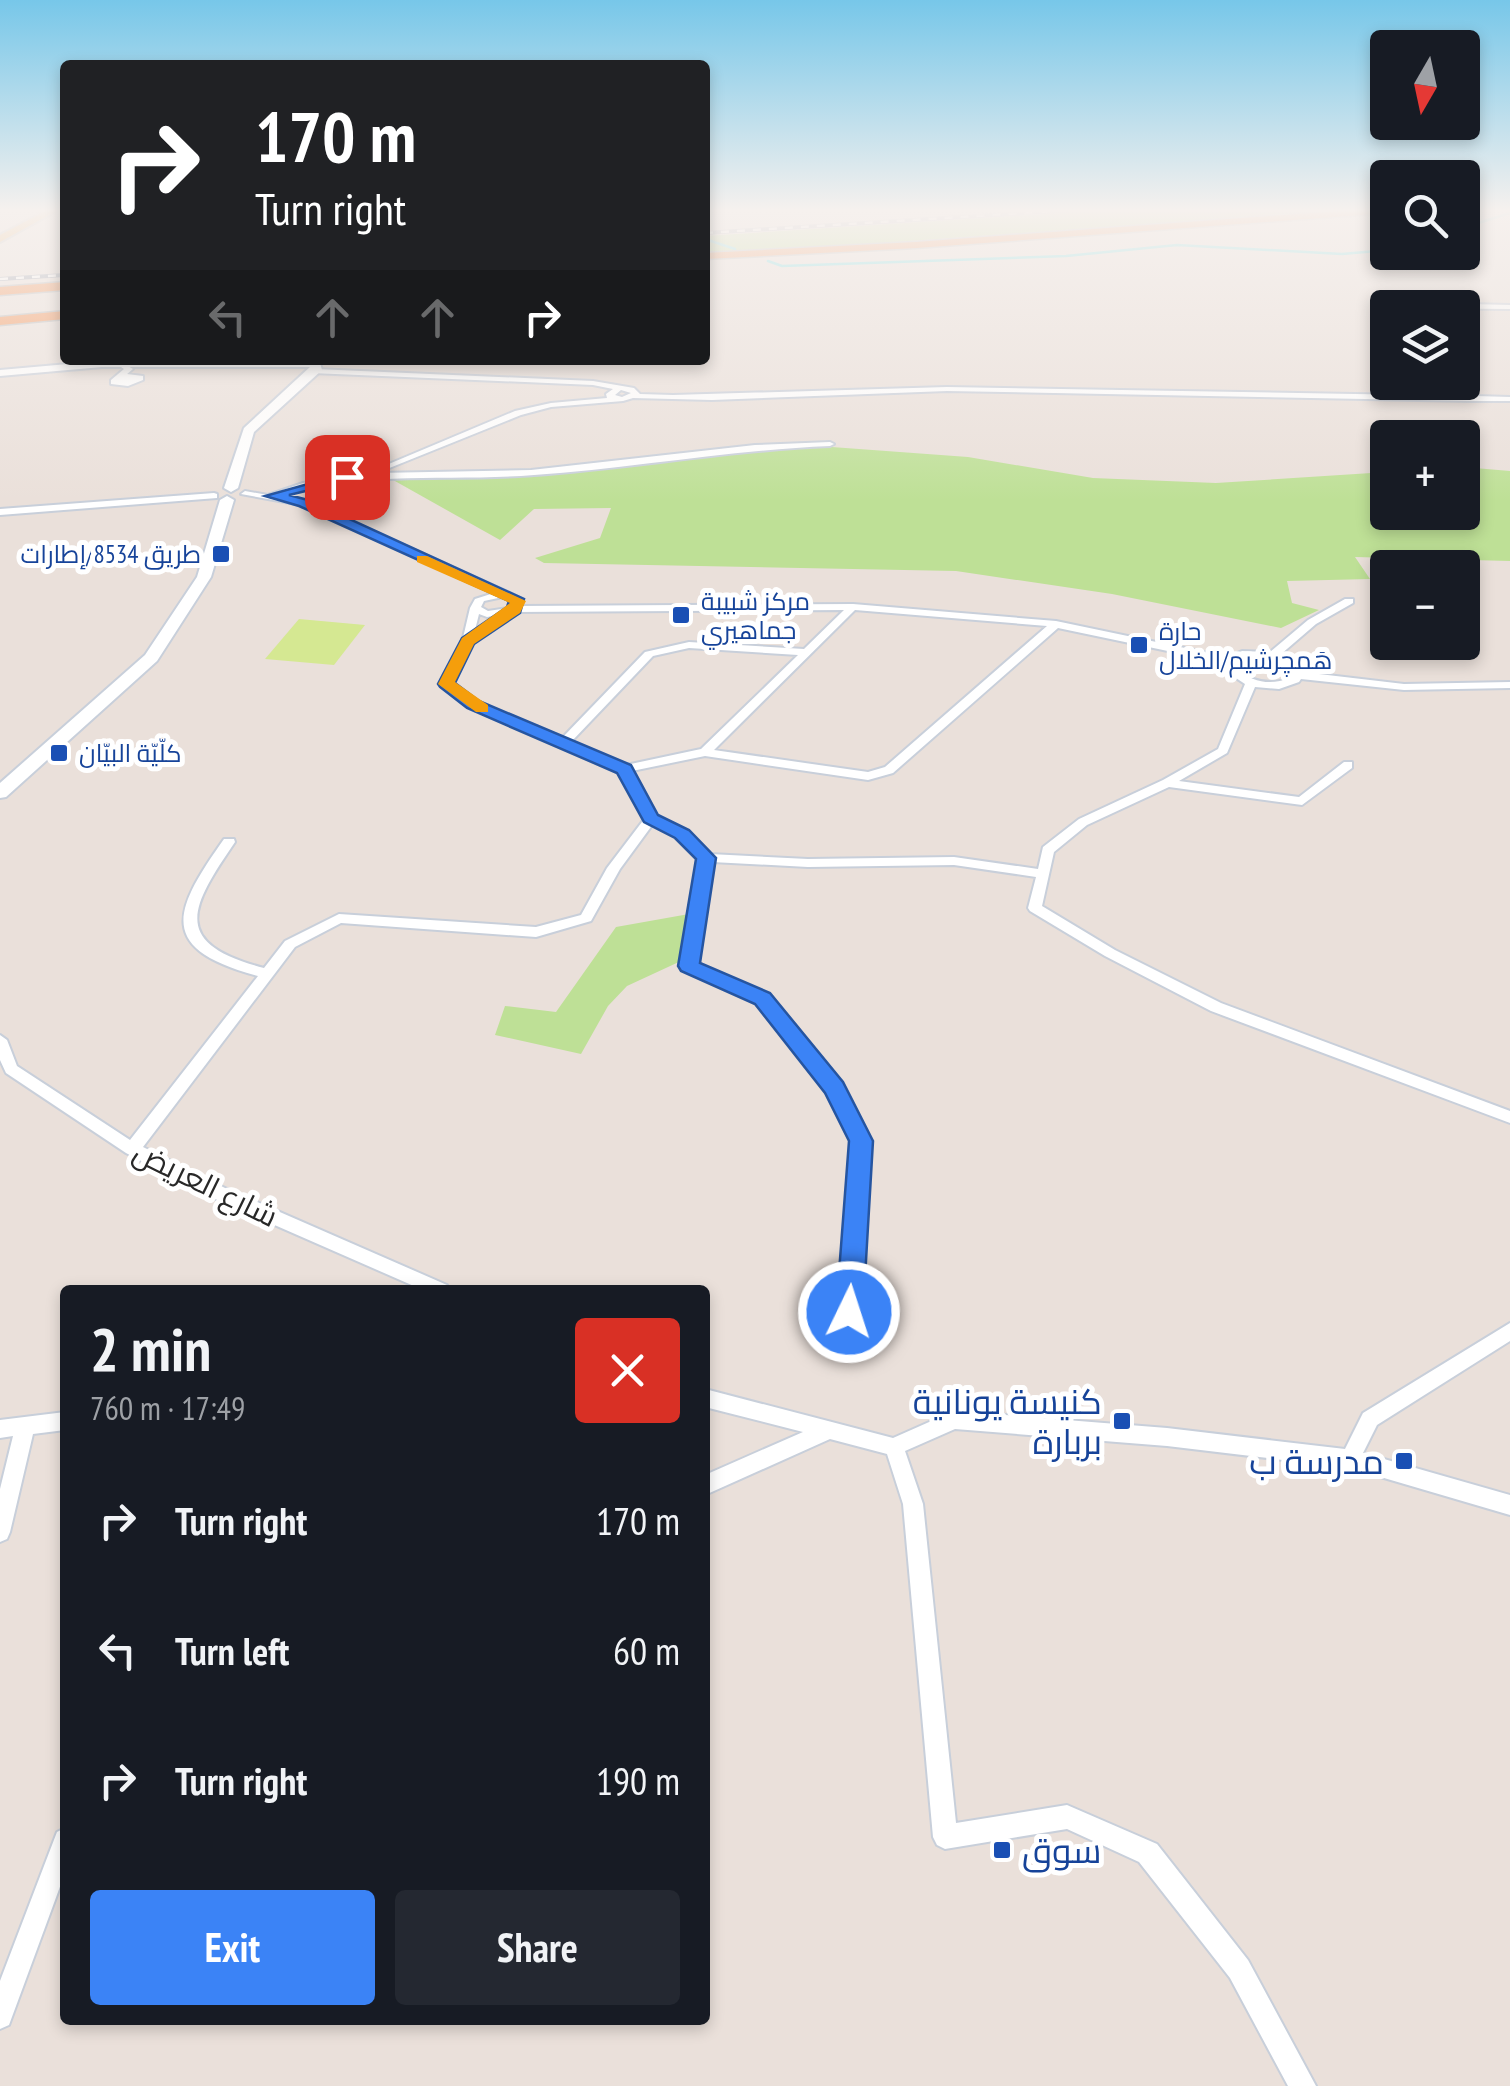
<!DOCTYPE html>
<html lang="en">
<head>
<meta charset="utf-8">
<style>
  :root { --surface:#171b24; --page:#242831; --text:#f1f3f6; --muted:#9ea1a6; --accent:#3b83f6 }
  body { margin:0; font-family:"PT Sans Narrow",Cairo,sans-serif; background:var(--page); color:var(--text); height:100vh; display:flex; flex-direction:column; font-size:38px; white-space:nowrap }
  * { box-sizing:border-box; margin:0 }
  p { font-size:32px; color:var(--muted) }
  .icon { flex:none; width:55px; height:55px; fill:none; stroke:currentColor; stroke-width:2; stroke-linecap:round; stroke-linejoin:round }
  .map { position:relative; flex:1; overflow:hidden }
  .panel { position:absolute; left:60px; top:1285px; width:650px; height:740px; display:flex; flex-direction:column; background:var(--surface); border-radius:10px; box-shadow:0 5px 15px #0003 }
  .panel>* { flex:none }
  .hud { position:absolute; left:60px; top:60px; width:650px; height:305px; border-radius:10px; box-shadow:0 5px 15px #0003; background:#202124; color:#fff; overflow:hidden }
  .needle { width:65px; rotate:189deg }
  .fabs { position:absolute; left:1370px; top:30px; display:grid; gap:20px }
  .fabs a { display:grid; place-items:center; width:110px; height:110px; border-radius:10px; background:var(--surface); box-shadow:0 5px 15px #0003; font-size:50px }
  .pin { position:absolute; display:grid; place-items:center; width:85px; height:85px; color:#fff; margin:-42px; border-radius:20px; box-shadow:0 5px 15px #0006 }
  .me { position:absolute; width:110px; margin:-55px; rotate:4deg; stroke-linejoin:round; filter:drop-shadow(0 0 8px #0008) }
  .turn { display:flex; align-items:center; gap:35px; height:210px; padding:0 30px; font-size:45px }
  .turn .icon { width:130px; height:130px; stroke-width:2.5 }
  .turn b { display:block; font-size:70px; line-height:85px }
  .lanes { display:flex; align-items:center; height:95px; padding:0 30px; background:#0003; justify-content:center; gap:50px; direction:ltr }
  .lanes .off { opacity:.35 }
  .round { display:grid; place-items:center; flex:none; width:105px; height:105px; border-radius:10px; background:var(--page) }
  .summary { display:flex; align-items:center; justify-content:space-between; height:170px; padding:0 30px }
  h1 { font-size:60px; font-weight:800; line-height:75px }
  .action { display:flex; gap:20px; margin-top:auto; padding:20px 30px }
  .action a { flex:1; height:115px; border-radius:10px; background:var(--accent); color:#fff; font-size:40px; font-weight:800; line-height:115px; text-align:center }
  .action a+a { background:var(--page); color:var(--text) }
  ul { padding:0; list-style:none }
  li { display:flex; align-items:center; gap:30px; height:130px; padding:0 30px }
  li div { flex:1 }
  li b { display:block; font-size:38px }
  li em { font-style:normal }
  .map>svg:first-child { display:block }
  .green { fill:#bee096 }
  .pitch { fill:#d5e892 }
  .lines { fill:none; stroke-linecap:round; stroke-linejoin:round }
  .stream { stroke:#6de3eb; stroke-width:2.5 }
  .minor-casing { stroke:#c8cfda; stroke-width:4 }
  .secondary-casing { stroke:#c8cfda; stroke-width:4 }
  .primary-casing { stroke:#bebebe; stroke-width:4 }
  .trunk-casing { stroke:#bebebe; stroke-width:3 }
  .minor { fill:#fff; fill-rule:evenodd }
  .secondary { fill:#fff; fill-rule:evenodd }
  .primary { fill:#edae5c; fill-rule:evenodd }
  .trunk { fill:#f49458; fill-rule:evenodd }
  .rail-casing { stroke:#9da4b2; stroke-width:4 }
  .rail { stroke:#fff; stroke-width:2.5; stroke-dasharray:8; stroke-linecap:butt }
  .route { fill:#3b83f6; stroke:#2655a0; stroke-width:2.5 }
  .slow { fill:#f59e0b }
  .transit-dot { fill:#1a4fb4; stroke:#fff; stroke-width:4 }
  .labels { text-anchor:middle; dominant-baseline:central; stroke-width:10; stroke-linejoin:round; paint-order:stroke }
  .far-transit-label { font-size:25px; fill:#164399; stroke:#fff; text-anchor:start }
  .street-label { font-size:30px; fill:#282828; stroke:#fff }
  .near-transit-label { font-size:35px; fill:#164399; stroke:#fff; text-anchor:end }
</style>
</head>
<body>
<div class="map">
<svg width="1510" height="2086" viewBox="0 0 1510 2086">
  <rect width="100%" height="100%" fill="#eae0da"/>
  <path class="green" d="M 1123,209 L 1358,209 L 798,249 L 705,252 L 705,236 Z
    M 818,446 L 968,457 L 1093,478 L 1216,483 L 1387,472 L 1388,512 L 1462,512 L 1463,467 L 1510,471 L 1510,561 L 1355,557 L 1370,579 L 1287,581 L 1292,603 L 1319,610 L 1281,628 L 1112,594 L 956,571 L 544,563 L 535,558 L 600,538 L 611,508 L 534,509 L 500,540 L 386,476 L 549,472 L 754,448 Z
    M 689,914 L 681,961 L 627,986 L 608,1006 L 581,1054 L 495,1035 L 505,1006 L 556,1012 L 616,927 Z"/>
  <path class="pitch" d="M 299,619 L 365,625 L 334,665 L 265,659 Z"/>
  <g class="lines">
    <path class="stream" d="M 1475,224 L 1510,213
      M 1462,229 L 1468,227
      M 705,239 L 735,249
      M 768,261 L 782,266 L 1066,256 L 1177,245 L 1342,254 L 1388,250"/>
    <g class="minor-casing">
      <path id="minor" d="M 1389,302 L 1510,305 L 1510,309 L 1388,308 L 1386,304 Z
        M 119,361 L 133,369 L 127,374 L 143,376 L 143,380 L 128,386 L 111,384 L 111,380 L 124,369 L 115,363 Z
        M 315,369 L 593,381 L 634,388 L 640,394 L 673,395 L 947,387 L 1468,396 L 1457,382 L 1462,382 L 1462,380 L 1476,396 L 1510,397 L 1510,401 L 1474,401 L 947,391 L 712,400 L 633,398 L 623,401 L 551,407 L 521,415 L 377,473 L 531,470 L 755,445 L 830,442 L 834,444 L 830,446 C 731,450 633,468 534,475 C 447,482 361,470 277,496 L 306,501 L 508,592 L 522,599 L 523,601 L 520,606 L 853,604 L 1056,621 L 1228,657 L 1242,651 L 1270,652 L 1308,620 L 1345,599 L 1353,599 L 1353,603 L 1316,624 L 1280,655 C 1288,657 1300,663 1302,672 L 1404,684 L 1510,682 L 1510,688 L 1404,690 L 1301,679 L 1299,682 L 1279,689 L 1255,687 L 1227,753 L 1179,781 L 1299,797 L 1344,762 L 1352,762 L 1352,768 L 1302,805 L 1169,787 L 1087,825 L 1054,852 L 1042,906 L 1115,950 L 1221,1003 L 1510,1111 L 1510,1123 L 1211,1011 L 1105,956 L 1030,911 L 1028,908 L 1036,877 L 954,865 L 808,867 L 712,862 L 696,964 L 767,995 L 839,1084 L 869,1141 L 858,1312 L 855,1318 L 849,1320 L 843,1318 L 840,1312 L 853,1141 L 828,1091 L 757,1003 L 684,969 L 682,966 L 699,859 L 678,837 L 653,824 L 620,869 L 591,921 L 536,937 L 341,923 L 295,947 L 143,1147 L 225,1188 L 447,1285 L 450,1290 L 423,1290 L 213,1198 L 126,1153 L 6,1073 L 0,1060 L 0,1035 L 7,1040 L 17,1066 L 130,1140 L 258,976 C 156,949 173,911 224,839 L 234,839 L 235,842 C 190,908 170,943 264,968 L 285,941 L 339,914 L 536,927 L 581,915 L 607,868 L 645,818 L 620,771 L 469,706 L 441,684 L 462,642 L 470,608 L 475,599 L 494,593 L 301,505 L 241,494 L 245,491 L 268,495 L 303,483 L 365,474 L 515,411 L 551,403 L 607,398 L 606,394 L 613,389 L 593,385 L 312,373 ZM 621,390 L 631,393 L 622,397 L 615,395 ZM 503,597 L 512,602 L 508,608 L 488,611 L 481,607 L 484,601 ZM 844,610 L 804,649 L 689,642 L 645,652 L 562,738 L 477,702 L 452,683 L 472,642 L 479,614 L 487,617 L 515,612 ZM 855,610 L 1047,626 L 885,767 L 868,772 L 714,750 ZM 1058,628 L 1225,663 L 1227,672 L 1245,684 L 1218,749 L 1163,780 L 1079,819 L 1043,847 L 1038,869 L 954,857 L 808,859 L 710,854 L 686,831 L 656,816 L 632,771 L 705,756 L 868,780 L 893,773 ZM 689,648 L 798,655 L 701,749 L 626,765 L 571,742 L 653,656 ZM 1262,656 L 1280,661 L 1291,671 L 1290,678 C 1270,686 1253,682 1236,669 L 1235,662 L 1244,657 Z
        M 214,493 L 217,494 L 217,498 L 0,515 L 0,509 Z
        M 1510,1323 L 1510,1341 L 1377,1425 L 1363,1453 L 1510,1495 L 1510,1515 L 1350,1468 L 1167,1446 L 955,1429 L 905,1451 L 923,1504 L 956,1823 L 1067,1805 L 1157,1844 L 1248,1960 L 1316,2086 L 1288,2086 L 1230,1978 L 1139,1862 L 1067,1829 L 945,1849 L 937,1845 L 933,1837 L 903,1504 L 887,1454 L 830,1439 L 705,1495 L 705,1475 L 803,1432 L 705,1407 L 705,1389 L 893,1438 L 954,1411 L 1167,1428 L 1345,1449 L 1363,1413 Z
        M 65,1412 L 65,1430 L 33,1434 L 10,1532 L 7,1539 L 0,1542 L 0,1489 L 13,1436 L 0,1438 L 0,1420 Z
        M 65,1828 L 65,1873 L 9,2025 L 0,2029 L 0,1981 L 57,1832 Z"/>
    </g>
    <g class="secondary-casing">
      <path id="secondary" d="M 311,360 L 320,363 L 322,370 L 254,432 L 238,488 L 231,492 L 224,488 L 244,428 L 310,367 L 102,367 L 0,376 L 0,370 L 102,361 Z
        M 227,496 L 234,500 L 211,577 L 157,661 L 6,797 L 0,798 L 0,783 L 145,655 L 197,577 L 220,500 Z"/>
    </g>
    <g class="primary-casing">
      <path id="primary" d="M 49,209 L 60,209 L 0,242 L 0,235 Z"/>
    </g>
    <g class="trunk-casing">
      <path id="trunk" d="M 1365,209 L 1388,209 L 1388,213 L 916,248 L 705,259 L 705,253 L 916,242 Z
        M 1462,209 L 1484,209 L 1462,213 Z
        M 65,282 L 65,290 L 0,295 L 0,287 Z
        M 65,311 L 65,319 L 0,325 L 0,317 Z"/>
    </g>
    <use href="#minor" class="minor"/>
    <use href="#secondary" class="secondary"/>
    <use href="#primary" class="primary"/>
    <use href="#trunk" class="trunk"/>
    <g class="rail-casing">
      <path id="rail" d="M 705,233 L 1089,209
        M 0,279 L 65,275"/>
    </g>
    <use href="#rail" class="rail"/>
  </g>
  <linearGradient id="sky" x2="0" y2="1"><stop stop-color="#77c7e9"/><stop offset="0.42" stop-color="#f6f1ee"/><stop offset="1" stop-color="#f6f1ee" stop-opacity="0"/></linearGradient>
  <rect width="1510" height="501" fill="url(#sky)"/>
  <path class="route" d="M 347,473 L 354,477 L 352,480 L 289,495 L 308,500 L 524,599 L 520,613 L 474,644 L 455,683 L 479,701 L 631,765 L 658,815 L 689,830 L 716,858 L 700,963 L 770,993 L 843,1082 L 873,1141 L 863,1312 L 859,1321 L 849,1324 L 840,1321 L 836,1312 L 849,1141 L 825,1093 L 755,1004 L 681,971 L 678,966 L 696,859 L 675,838 L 644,822 L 617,773 L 467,708 L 440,687 L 438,684 L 462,638 L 507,607 L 509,601 L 299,506 L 265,496 Z"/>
  <path class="slow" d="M 417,556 L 427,556 L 526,601 L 520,613 L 474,644 L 455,682 L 488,705 L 488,712 L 476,712 L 438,684 L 462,638 L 510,603 L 417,562 Z"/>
  <g class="transit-dot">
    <rect x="211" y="544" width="20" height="20" rx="5"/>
    <rect x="671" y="605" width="20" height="20" rx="5"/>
    <rect x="1129" y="635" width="20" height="20" rx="5"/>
    <rect x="49" y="743" width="20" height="20" rx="5"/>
    <rect x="1112" y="1411" width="20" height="20" rx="5"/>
    <rect x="1394" y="1451" width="20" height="20" rx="5"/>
    <rect x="992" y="1840" width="20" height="20" rx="5"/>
  </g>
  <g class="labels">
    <g class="far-transit-label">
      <text x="201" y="554" text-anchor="end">طريق 8534/إطارات</text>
      <text x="701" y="601">مركز شبيبة<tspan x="701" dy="29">جماهيري</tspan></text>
      <text x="1159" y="631">حارة<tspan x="1159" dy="29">هَمچرشيم/الخلال</tspan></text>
      <text x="79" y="753">كلّيّة البيّان</text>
    </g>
    <g class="street-label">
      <text transform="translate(206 1183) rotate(26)">شارع العريض</text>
    </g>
    <g class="near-transit-label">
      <text x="1102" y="1401">كنيسة يونانية<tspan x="1102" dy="40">بربارة</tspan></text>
      <text x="1384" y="1461">مدرسة ب</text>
      <text x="1022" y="1850" text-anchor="start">سوق</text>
    </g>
  </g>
</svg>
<div class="fabs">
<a><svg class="needle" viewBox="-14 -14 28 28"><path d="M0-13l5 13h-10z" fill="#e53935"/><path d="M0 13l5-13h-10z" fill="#9ea1a6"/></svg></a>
<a><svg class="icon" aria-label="search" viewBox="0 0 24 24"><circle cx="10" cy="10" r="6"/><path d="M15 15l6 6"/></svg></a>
<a><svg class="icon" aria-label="layers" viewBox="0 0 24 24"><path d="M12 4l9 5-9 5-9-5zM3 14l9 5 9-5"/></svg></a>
<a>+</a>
<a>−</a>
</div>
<div class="pin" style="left:347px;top:477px;background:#d93025"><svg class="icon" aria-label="arrive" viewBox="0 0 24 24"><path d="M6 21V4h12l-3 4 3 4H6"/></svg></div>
<svg class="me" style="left:849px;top:1312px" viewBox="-20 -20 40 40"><circle r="17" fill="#3b83f6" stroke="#fff" stroke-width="3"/><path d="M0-11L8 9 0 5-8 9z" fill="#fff"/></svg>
<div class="hud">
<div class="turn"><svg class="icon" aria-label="right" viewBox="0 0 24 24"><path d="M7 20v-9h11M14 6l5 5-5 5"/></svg><div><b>170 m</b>Turn right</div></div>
<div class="lanes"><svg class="icon off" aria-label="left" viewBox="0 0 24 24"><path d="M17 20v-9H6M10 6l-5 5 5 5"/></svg><svg class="icon off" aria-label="ahead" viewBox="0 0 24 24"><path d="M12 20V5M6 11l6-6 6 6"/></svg><svg class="icon off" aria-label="ahead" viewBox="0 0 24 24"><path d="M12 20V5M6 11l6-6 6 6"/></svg><svg class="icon" aria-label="right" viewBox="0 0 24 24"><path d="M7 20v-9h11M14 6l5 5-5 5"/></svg></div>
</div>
<section class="panel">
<div class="summary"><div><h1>2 min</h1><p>760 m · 17:49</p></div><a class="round" style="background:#d93025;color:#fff"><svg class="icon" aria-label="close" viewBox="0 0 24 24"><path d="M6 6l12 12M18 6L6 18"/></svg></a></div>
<ul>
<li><svg class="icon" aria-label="right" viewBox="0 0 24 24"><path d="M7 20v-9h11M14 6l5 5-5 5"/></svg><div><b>Turn right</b></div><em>170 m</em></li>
<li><svg class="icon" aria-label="left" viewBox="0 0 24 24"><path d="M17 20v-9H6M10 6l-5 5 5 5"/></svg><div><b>Turn left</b></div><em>60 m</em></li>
<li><svg class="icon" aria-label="right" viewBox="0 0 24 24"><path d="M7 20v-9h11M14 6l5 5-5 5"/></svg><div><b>Turn right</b></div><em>190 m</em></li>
</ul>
<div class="action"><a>Exit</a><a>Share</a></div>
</section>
</div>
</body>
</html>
